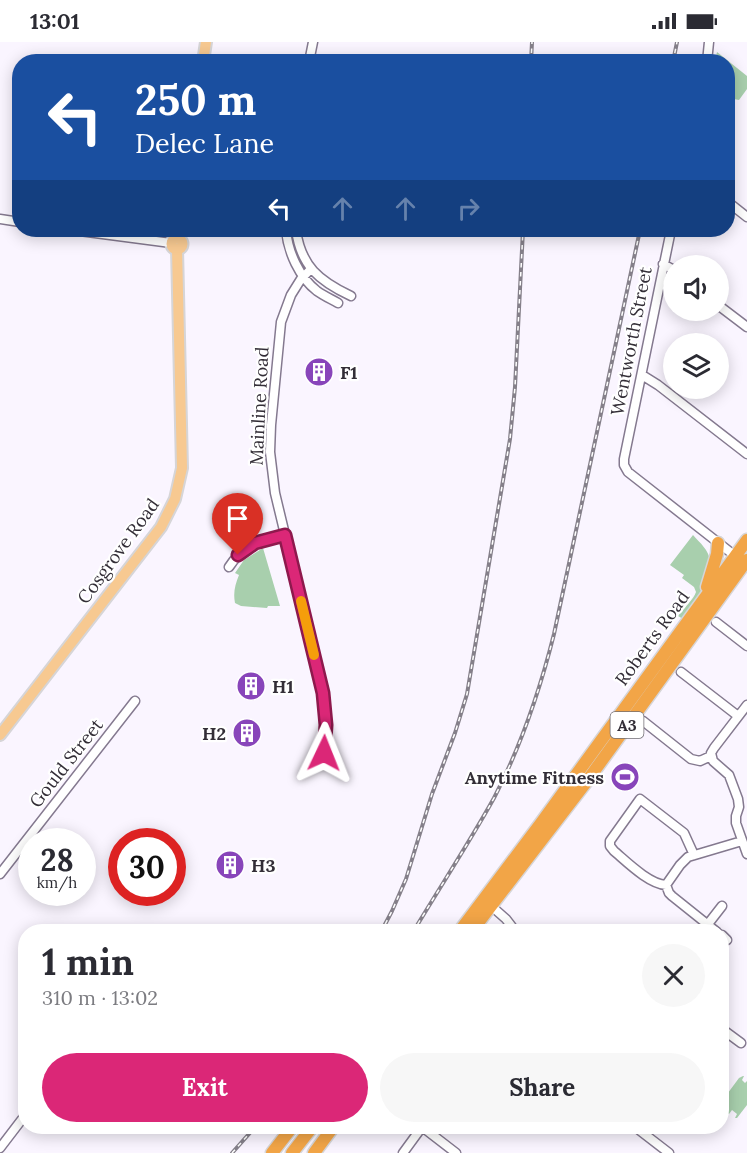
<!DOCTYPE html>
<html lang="en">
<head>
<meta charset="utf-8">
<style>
  :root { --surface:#fff; --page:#f7f7f7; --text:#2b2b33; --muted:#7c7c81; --accent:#db2777 }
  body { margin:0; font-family:Lora,serif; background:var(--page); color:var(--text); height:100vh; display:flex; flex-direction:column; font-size:22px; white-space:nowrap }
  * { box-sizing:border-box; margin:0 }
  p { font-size:20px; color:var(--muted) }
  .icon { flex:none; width:33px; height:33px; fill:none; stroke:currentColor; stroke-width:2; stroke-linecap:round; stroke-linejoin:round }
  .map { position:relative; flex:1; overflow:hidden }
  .details { position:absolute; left:18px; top:882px; width:711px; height:210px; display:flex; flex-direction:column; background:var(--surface); border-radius:24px; box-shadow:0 3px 15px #0003 }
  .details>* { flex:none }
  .top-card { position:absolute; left:12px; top:12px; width:723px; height:183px; border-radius:24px; box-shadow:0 3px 15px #0003; background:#1a4fa0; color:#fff; overflow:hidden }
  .tools { position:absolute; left:663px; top:213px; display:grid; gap:12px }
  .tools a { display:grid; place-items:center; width:66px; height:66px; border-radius:50%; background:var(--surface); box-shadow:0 3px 15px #0003; font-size:30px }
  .speed { position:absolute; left:18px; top:786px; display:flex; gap:12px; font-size:30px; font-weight:700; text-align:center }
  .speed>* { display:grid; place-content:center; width:78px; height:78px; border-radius:50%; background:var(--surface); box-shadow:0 3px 15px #0003; line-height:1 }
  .speed small { font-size:15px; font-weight:400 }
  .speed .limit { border:9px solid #d22; background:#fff; color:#111 }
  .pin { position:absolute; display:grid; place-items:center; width:51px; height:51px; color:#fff; margin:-62px -26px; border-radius:50% 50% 50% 0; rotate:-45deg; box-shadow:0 0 6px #0007 }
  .pin .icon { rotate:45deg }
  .me { position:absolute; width:66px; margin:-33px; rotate:2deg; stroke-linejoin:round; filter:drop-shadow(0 0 4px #0008) }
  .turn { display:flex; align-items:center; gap:21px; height:126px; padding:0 24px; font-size:27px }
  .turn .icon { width:78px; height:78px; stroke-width:2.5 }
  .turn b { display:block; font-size:42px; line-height:51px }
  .lanes { display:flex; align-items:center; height:57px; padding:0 24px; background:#0003; justify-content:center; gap:30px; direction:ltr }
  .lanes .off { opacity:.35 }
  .round { display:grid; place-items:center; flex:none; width:63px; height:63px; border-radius:32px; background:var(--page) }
  .headline { display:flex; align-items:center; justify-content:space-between; height:102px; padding:0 24px }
  h1 { font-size:36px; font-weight:800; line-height:45px }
  .primary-button { display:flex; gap:12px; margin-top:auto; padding:12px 24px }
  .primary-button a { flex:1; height:69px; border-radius:36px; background:var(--accent); color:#fff; font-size:24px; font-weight:800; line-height:69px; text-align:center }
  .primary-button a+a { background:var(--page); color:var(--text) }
  .status { display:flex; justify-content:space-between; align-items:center; height:42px; padding:0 30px; background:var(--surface); direction:ltr }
  .status svg { height:16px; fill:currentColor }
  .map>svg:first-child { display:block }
  .green { fill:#a8cfad }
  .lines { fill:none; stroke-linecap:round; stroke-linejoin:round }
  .minor-casing { stroke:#84798f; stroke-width:11 }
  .major-casing { stroke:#d6d5d7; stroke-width:14 }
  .highway-casing { stroke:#d6d5d7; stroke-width:15 }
  .minor { stroke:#fff; stroke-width:8 }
  .major { stroke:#f7c991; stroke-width:10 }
  .highway { stroke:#f2a547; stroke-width:12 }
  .rail-casing { stroke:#85808a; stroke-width:4 }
  .rail { stroke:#fff; stroke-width:1.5; stroke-dasharray:4.5; stroke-linecap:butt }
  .route-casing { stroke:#8e194d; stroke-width:15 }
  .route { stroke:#db2777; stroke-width:10 }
  .slow { stroke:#f59e0b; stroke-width:10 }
  .labels { text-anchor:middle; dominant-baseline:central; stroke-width:4.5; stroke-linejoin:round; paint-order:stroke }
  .shield { fill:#fff; stroke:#706d73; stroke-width:1.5 }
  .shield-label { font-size:16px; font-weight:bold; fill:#332e37 }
  .street-label { font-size:18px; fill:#332e37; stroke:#fff }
  .poi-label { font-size:18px; font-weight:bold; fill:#332e37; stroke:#fff; text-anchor:start }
</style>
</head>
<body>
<div class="status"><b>13:01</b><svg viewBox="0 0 49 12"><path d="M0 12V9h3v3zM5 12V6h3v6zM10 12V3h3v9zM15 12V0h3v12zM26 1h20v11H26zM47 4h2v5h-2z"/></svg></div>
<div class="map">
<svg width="747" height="1111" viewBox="0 0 747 1111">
  <rect width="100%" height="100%" fill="#faf5ff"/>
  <path class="green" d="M 717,10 L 747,34 L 747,47 L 739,58 L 728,56 L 728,20 L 715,19 Z
    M 693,493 C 700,501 709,508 710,519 L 703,547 L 683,577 L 678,574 C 683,567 694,557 696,550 L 694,545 L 682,536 L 684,533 L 670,523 Z
    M 263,506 L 280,564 L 268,564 L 267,566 L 241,564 L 235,561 C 233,551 235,543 239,533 L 235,531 L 244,518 Z
    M 743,1034 L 744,1034 L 742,1038 L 745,1041 L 747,1039 L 747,1063 L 737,1076 L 735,1076 L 737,1072 L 732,1068 L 729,1072 L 725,1070 L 729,1065 L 723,1061 L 722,1063 L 722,1059 L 739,1036 Z"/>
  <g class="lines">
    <g class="minor-casing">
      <path id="minor" d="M 309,20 L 313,0
        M 707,20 L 709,0
        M 728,160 L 747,175
        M 0,177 L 20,180
        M 72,188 L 171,201
        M 286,188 C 288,210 299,235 317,249 C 324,254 331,257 338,261
        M 296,188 C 301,224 319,239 351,254
        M 671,188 L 624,417 L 624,423 L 628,430 L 739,517
        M 663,222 L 674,228
        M 311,227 L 301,237 L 291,253 L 281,280 L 271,383 L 270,410 L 275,451 L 323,651 L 326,683 L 324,711
        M 718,263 L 747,285
        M 642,333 L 658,343 L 747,412
        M 229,525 C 242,504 262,499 285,493
        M 716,580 L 747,604
        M 681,630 L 738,674
        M 747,663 L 714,706 L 711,711 L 713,719 L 729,733 L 738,757 L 739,765 L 736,774 L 736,781 L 747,812
        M 643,679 L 691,717 L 700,719 L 711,714
        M 694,813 L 684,791 L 640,757 L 610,799 L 610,804 L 614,809 C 627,820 649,842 666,843 L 680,823 L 688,815 L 742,799
        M 0,832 L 135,659
        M 666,843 L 669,851 L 672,854 L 717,890
        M 489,862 L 506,877 L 516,890
        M 708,882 L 722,864
        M 568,890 L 579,888 L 589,890
        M 722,893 L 727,898
        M 722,987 L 741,1001
        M 421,1084 L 456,1111
        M 634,1084 L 669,1111
        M 0,1106 L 26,1072
        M 403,1111 L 422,1085"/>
    </g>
    <g class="major-casing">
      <path id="major" d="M 203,20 L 206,0
        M171.5 202a5.5 5.5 0 1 1 11 0a5.5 5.5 0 1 1-11 0Z
        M 0,693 L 161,485 L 175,457 L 182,426 L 177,207"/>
    </g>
    <g class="highway-casing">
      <path id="highway" d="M 707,545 L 717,512 L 718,501
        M 459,890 L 541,781 L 747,498
        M 471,890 L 587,739 L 747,518
        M 272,1111 L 293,1084
        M 292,1111 L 313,1084
        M 314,1111 L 334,1084"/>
    </g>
    <use href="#minor" class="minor"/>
    <use href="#major" class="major"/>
    <use href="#highway" class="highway"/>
    <g class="rail-casing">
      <path id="rail" d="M 531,20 L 532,0
        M 673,20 L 677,0
        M 381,890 L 392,869 L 406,837 L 432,752 L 455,691 L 467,652 L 510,397 L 515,345 L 523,188
        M 413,890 C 440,845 469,801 494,756 C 521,704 540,648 554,592 L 640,188
        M 232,1111 L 256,1084"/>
    </g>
    <use href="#rail" class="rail"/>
  </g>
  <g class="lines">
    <g class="route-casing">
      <path id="route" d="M 238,513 L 255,501 L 285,493 L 323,651 L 326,683 L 324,711"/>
    </g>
    <use href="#route" class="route"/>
    <path class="slow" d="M 301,559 L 314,613"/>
  </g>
  <defs>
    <g id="building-disc" transform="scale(1.5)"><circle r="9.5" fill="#8845ba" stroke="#fff"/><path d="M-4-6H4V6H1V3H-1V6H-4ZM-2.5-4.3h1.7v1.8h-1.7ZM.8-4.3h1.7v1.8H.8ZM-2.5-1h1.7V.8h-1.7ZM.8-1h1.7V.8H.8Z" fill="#fff"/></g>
    <g id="stadium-disc" transform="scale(1.5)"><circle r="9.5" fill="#8845ba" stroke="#fff"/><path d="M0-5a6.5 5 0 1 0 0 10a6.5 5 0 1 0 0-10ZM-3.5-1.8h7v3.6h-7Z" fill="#fff"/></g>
  </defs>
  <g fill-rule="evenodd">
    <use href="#building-disc" x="319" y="330"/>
    <use href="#building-disc" x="251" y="644"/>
    <use href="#building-disc" x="247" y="691"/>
    <use href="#stadium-disc" x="625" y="735"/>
    <use href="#building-disc" x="230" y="823"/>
  </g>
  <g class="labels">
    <rect class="shield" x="610.5" y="670" width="33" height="26" rx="4.5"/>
    <g class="shield-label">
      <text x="627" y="683">A3</text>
    </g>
    <g class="street-label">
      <text transform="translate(631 299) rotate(-79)">Wentworth Street</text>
      <text transform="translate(259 364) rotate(-87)">Mainline Road</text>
      <text transform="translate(118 509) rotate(-54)">Cosgrove Road</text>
      <text transform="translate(652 596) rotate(-54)">Roberts Road</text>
      <text transform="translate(66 721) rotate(-52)">Gould Street</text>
    </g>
    <g class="poi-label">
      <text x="340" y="330">F1</text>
      <text x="272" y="644">H1</text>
      <text x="226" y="691" text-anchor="end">H2</text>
      <text x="604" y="735" text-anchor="end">Anytime Fitness</text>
      <text x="251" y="823">H3</text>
    </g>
  </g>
</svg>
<div class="tools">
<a><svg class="icon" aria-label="sound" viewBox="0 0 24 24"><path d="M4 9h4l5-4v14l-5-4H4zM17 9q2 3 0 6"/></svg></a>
<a><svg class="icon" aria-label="layers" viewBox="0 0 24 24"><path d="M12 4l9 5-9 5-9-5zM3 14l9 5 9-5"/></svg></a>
</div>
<div class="speed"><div>28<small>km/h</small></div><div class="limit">30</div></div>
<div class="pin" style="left:238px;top:513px;background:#d93025"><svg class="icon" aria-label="arrive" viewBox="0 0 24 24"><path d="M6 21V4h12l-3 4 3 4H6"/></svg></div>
<svg class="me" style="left:324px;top:711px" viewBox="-20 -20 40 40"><path d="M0-17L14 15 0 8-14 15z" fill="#db2777" stroke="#fff" stroke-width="4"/></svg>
<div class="top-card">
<div class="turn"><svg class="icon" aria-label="left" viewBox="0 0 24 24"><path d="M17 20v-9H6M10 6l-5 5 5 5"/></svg><div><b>250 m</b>Delec Lane</div></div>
<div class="lanes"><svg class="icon" aria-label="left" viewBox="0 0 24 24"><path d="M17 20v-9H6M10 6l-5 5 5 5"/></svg><svg class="icon off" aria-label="ahead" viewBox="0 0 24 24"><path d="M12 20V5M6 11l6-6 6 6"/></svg><svg class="icon off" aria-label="ahead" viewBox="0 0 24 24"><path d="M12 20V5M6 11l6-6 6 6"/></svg><svg class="icon off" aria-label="right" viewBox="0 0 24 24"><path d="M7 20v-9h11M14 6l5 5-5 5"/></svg></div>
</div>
<section class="details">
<div class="headline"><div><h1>1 min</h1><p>310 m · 13:02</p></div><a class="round"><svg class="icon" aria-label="close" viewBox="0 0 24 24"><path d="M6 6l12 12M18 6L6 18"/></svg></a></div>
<div class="primary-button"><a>Exit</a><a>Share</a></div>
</section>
</div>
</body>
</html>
